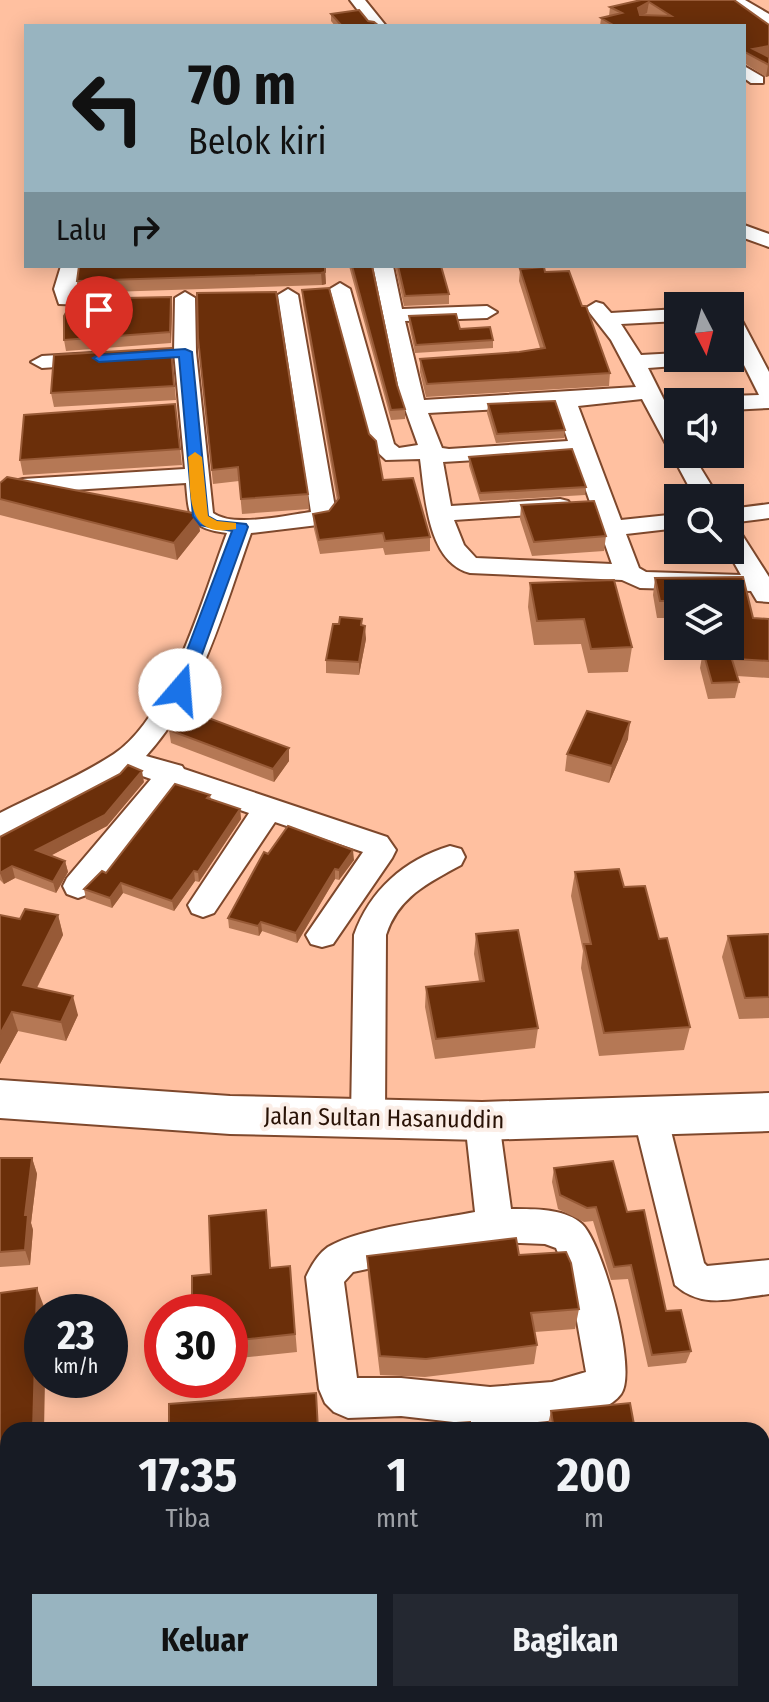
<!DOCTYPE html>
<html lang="id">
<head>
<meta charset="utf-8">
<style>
  :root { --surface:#171b24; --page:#242831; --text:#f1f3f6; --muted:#9ea1a6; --accent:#98b4c0 }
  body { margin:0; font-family:"Fira Sans Condensed",sans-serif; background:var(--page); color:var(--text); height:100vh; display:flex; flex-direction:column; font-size:30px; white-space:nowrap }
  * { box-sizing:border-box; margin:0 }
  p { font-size:26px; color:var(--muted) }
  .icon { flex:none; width:44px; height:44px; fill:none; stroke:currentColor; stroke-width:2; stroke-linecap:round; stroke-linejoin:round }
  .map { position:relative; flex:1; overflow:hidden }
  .panel { position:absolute; left:0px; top:1422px; width:770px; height:280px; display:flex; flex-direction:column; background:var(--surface); border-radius:24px 24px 0 0; box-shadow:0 4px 20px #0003 }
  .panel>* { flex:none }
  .hud { position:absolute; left:24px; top:24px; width:722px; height:244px; border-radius:0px; box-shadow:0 4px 20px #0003; background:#98b4c0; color:#111; overflow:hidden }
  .needle { width:52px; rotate:174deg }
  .controls { position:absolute; left:664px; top:292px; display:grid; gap:16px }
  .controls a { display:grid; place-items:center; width:80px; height:80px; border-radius:0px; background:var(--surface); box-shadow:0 4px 20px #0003; font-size:40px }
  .speed { position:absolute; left:24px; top:1294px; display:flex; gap:16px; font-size:40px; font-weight:700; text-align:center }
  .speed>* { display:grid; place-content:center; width:104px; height:104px; border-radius:50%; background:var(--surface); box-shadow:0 4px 20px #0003; line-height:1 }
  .speed small { font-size:20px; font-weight:400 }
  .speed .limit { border:12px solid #d22; background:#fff; color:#111 }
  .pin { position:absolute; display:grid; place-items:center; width:68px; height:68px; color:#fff; margin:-82px -34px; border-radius:50% 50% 50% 0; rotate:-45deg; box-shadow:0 0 8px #0007 }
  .pin .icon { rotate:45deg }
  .me { position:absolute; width:88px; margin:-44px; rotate:18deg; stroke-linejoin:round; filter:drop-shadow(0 0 6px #0008) }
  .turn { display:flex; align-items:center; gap:28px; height:168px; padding:0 32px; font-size:36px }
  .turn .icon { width:104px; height:104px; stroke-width:2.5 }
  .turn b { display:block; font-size:56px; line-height:68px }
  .then { display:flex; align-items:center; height:76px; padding:0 32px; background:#0003; gap:16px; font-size:30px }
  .eta { display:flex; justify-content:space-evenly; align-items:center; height:136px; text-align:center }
  .eta b { font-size:48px; font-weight:700; line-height:56px }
  .cta { display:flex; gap:16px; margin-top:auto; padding:16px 32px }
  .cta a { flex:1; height:92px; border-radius:0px; background:var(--accent); color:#111; font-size:32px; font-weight:700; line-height:92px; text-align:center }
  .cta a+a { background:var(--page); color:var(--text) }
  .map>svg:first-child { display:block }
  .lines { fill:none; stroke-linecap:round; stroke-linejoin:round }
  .minor-casing { stroke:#7e482c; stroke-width:4 }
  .tertiary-casing { stroke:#7e482c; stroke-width:4 }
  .minor { fill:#fff; fill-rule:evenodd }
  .tertiary { fill:#fff; fill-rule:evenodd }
  .wall { fill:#b57855 }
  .shaded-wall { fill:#975a37 }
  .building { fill:#6b2f0a; stroke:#975a37; stroke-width:2; fill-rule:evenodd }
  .route { fill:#1a73e8; stroke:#114b97; stroke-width:2 }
  .slow { fill:#f59e0b }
  .labels { text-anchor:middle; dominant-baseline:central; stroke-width:8; stroke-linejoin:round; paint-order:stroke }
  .street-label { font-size:24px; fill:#291307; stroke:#fbeee7 }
</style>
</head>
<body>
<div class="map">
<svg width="769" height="1702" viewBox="0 0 769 1702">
  <rect width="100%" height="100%" fill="#ffc0a0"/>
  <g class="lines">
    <g class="minor-casing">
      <path id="minor" d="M 350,0 L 365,0 L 386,26 L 370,26 Z
        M 728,0 L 745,0 L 769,14 L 769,26 Z
        M 744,66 L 763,77 L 763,83 L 751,83 L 744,78 Z
        M 744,225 L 769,234 L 769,247 L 744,238 Z
        M 61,266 L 81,266 L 75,294 L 114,294 L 124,300 L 114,306 L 59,304 L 54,289 Z
        M 373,266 L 393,266 L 402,309 L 487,306 L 497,312 L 487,318 L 405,321 L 424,400 L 636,387 L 611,340 L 586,308 L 596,302 L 603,304 L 611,313 L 678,309 L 678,321 L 621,324 L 641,355 L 678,353 L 678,358 L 713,358 L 702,364 L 648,368 L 678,428 L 678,454 L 692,454 L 719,498 L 695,498 L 642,399 L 578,406 L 621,520 L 678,514 L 678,528 L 626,534 L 639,568 L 646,572 L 741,575 L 727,550 L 730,550 L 730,528 L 739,530 L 769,577 L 769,602 L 757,601 L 751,591 L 640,588 L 622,580 L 470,573 C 427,562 425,495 420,459 L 386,460 L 372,447 L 330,289 L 340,283 L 350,289 L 394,444 L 399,448 L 418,445 L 400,395 ZM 556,406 L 568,441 L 449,449 L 442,448 L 428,413 ZM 573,454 L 612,564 L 476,558 L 464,545 L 454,520 L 560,513 L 568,511 L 572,506 L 568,501 L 560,499 L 451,506 L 443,462 Z
        M 288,289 L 298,295 L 336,513 L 327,523 L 318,525 L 251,533 C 223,611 202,695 146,756 L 182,766 L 184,769 L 387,837 L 396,850 L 392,858 L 333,944 L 322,947 L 311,944 L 306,935 L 363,852 L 275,822 L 214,913 L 203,917 L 192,913 L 188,905 L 249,813 L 176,788 L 89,894 L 78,898 L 67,894 L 63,886 L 67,878 L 151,779 L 128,771 L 0,837 L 0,813 C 37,794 79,777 114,754 C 171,716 203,596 227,533 C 188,528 189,517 186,483 L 23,493 L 15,491 L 11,486 L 15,481 L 23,479 L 185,469 L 174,352 L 175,298 L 185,292 L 195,298 L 196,352 L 213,513 C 233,528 287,515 311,512 L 278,295 Z
        M 730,311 L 740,317 L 769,372 L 769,408 L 730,410 L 730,402 L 720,402 L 730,396 L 759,395 L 730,337 Z
        M 92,353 L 103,359 L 100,364 L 42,368 L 31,362 L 42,356 Z
        M 769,504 L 769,518 L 730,523 L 730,509 Z
        M 450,846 L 461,849 L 465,857 L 461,865 C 428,883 398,897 386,935 L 385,1118 L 380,1129 L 368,1133 L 356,1129 L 351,1118 L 354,935 C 370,890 404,860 450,846 Z
        M 650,1100 L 662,1104 L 667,1115 L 704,1263 L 707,1266 L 769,1260 L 769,1294 C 734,1298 703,1310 675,1285 L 633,1115 L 638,1104 Z
        M 482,1106 L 494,1110 L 499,1121 L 511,1209 C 532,1209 565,1208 582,1224 C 603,1244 638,1371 621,1394 C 603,1419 539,1422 511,1424 L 511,1430 L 471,1430 L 471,1424 L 401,1416 L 348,1418 L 334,1412 L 325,1403 L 319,1389 L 306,1277 C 311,1266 318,1254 328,1247 C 362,1227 435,1220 475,1212 L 465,1121 L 470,1110 ZM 495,1242 L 545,1244 L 556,1248 L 570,1282 L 586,1372 L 552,1382 L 490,1387 L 401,1378 L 357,1378 L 344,1282 L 353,1272 Z
        M 480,1694 L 524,1694 L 525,1702 L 479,1702 Z"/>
    </g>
    <g class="tertiary-casing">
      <path id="tertiary" d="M 0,1080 L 230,1096 L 482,1102 L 769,1093 L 769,1131 L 482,1140 L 230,1134 L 0,1118 Z"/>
    </g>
    <use href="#minor" class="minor"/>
    <use href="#tertiary" class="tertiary"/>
  </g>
  <path class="wall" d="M 641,0 L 734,0 L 769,57 L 769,76 L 766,77 L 744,63 L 744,26 L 600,26 L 601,18 L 609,16 L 610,7 Z
    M 331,14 L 368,21 L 379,26 L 335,26 L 331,21 Z
    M 325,266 L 326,284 L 322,285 L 79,293 L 77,281 Z
    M 349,266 L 372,266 L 397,385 L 405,409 L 405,419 L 391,420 Z
    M 395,266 L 441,266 L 449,294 L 449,304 L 404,306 Z
    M 520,269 L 545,272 L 582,306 L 610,373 L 609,386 L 426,397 L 420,372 L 420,359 L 519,352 L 540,348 L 519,281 Z
    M 302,290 L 369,434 L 383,480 L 430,537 L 430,551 L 385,555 L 383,548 L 320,554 L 314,529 L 313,514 L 329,511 L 337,501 L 303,304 Z
    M 171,297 L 172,308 L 171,343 L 66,351 L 64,340 Z
    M 409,316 L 460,329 L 493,340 L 493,348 L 415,353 L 409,324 Z
    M 198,338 L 308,494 L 309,509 L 242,514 L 239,481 L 213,484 Z
    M 171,348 L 176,400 L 54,407 L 51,393 Z
    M 175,404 L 182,465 L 23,475 L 20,460 Z
    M 488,404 L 565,430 L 564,438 L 496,443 L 487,413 Z
    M 469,457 L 586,487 L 585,495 L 480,501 L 469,466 Z
    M 0,483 L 200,531 L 177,560 L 0,515 Z
    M 521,505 L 606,536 L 604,551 L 532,556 L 520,519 Z
    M 743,577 L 753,618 L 769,619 L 769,678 L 737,676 L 739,682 L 735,698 L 708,699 L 700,668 L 703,651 L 729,650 L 730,594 L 678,594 L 678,618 L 657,618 L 653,595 L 655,578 Z
    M 530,583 L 632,647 L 628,672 L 588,673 L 581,644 L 534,645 L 528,607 Z
    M 362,619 L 362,625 L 366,639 L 359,675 L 326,673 L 326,660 L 339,624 Z
    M 169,730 L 289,761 L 274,782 L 171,743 Z
    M 628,739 L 609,783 L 565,771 L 567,754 Z
    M 144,782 L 107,826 L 51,855 L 65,861 L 68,872 L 56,893 L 15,878 L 4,884 L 0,880 L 0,837 Z
    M 210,795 L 211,799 L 240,809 L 241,819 L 199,882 L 195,881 L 174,911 L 123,893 L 112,908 L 86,899 L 84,889 Z
    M 268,854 L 354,860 L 339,880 L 335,879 L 297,943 L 262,931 L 259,936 L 229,928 L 228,918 Z
    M 575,872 L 624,887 L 659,939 L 690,1027 L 684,1050 L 599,1056 L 581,968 L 583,951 L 571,896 Z
    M 0,915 L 20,919 L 58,915 L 63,935 L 37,988 L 78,1015 L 66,1041 L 18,1031 L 0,1064 Z
    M 476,934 L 538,1028 L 535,1048 L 435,1059 L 425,1007 L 426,987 L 479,981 L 474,954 Z
    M 769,934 L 769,1018 L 739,1019 L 722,957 L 728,936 Z
    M 0,1158 L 32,1158 L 37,1174 L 31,1223 L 33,1230 L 30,1265 L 0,1267 Z
    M 554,1168 L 627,1212 L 666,1311 L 691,1351 L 686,1363 L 648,1367 L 628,1279 L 611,1280 L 593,1221 L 584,1222 L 558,1209 L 552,1182 Z
    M 268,1230 L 271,1268 L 290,1266 L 297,1352 L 230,1359 L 230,1312 L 211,1274 Z
    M 519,1255 L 579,1309 L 575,1329 L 535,1332 L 537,1345 L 534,1364 L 425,1377 L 380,1375 L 368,1276 L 367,1256 Z
    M 551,1411 L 635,1430 L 549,1430 L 548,1424 Z
    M 615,1694 L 669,1694 L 670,1702 L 616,1702 Z"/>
  <path class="shaded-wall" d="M 649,2 L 647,13 L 636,18 L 638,8 Z
    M 769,46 L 769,57 L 757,59 L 753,49 Z
    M 768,65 L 769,65 L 769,76 L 766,77 Z
    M 325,272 L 326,284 L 322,285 L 321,273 Z
    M 171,297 L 172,308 L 171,343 L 170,332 Z
    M 198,514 L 200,531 L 177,560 L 174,543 Z
    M 365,626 L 366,639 L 359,675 L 359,662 Z
    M 630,722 L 628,739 L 609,783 L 612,766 Z
    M 289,748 L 289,761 L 274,782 L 273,769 Z
    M 142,771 L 144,782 L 107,826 L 39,862 L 36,850 Z
    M 240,809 L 241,819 L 199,882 L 198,872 Z
    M 353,850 L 354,860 L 339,880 L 339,870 Z
    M 65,861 L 68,872 L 56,893 L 53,882 Z
    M 12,866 L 15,878 L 4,884 L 0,873 Z
    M 335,869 L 335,879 L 297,943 L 296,933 Z
    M 194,871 L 195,881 L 174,911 L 172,901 Z
    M 121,883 L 123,893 L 112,908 L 110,898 Z
    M 58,915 L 63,935 L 28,1005 L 23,985 Z
    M 261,922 L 262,931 L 259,936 L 258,926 Z
    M 73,996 L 78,1015 L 66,1041 L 61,1022 Z
    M 12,1012 L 18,1031 L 0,1064 L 0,1034 Z
    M 32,1158 L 37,1174 L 31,1223 L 33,1230 L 30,1265 L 25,1250 L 25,1215 Z
    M 37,1288 L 46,1312 L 42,1312 L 42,1380 L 45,1380 L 44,1430 L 33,1430 Z
    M 25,1694 L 37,1694 L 37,1702 L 25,1702 Z"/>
  <path class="building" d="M 641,0 L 734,0 L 769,25 L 769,46 L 753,49 L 769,57 L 769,65 L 745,52 L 744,60 L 744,26 L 615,26 L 601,18 L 622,13 L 610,7 ZM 649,2 L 671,16 L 640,15 L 638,8 Z
    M 359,10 L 368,21 L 374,22 L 379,26 L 342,26 L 331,14 Z
    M 79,266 L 325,266 L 325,272 L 321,273 L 77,281 Z
    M 352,266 L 372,266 L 397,385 L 405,409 L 391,410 Z
    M 398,266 L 441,266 L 449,294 L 405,296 Z
    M 544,267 L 545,272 L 569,271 L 582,306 L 586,306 L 610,373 L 427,384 L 420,359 L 519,352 L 545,348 L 520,269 Z
    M 329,288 L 369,434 L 376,441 L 383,480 L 413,478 L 430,537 L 385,541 L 383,533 L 319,540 L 313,514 L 329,511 L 339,498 L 302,290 Z
    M 276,292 L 308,494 L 241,499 L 238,467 L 212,470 L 198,338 L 197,293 Z
    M 171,297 L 170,332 L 64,340 L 64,316 L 74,299 Z
    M 456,314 L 460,329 L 490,327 L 493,340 L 416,345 L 409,316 Z
    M 171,348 L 174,386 L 51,393 L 54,355 Z
    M 555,401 L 565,430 L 497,434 L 488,404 Z
    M 175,404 L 180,449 L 20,460 L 24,415 Z
    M 572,449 L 586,487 L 480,493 L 469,457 Z
    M 7,477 L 198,514 L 174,543 L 0,499 L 0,483 Z
    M 594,501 L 606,536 L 534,542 L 521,505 Z
    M 743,577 L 753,618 L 769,619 L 769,661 L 736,659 L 730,611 L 730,594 L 678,594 L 678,601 L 660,601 L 655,578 Z
    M 614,580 L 632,647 L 591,649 L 584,619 L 537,621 L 530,583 Z
    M 340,617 L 362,619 L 361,625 L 365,626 L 359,662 L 326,660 L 333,624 L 339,624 Z
    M 729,650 L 739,682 L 712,683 L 703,651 Z
    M 187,710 L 289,748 L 273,769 L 169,730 Z
    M 587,711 L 630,722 L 612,766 L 567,754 Z
    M 128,765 L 142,771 L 105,815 L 36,850 L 65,861 L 53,882 L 12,866 L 0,873 L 0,837 L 120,774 Z
    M 175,784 L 210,795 L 207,798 L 240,809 L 198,872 L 194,871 L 172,901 L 121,883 L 110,898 L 84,889 L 102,871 L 106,873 Z
    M 288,826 L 353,850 L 339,870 L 335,869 L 296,933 L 261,922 L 258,926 L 228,918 L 264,852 L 268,854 Z
    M 619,869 L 624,887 L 645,886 L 659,939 L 667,938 L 690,1027 L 604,1033 L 584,944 L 591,944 L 575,872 Z
    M 25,909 L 58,915 L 23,985 L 73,996 L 61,1022 L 12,1012 L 0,1034 L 0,915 L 20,919 Z
    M 518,930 L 538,1028 L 436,1039 L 426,987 L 484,981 L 476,934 Z
    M 769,934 L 769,997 L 745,998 L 728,936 Z
    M 0,1158 L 32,1158 L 25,1215 L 28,1215 L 25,1250 L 0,1252 Z
    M 613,1161 L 627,1212 L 644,1210 L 666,1311 L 681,1310 L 691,1351 L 652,1355 L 631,1265 L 614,1267 L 596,1207 L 587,1208 L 560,1195 L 554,1168 Z
    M 266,1210 L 270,1268 L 290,1266 L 295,1334 L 230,1341 L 230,1312 L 192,1312 L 192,1276 L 211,1274 L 209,1216 Z
    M 516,1238 L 519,1255 L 566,1252 L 571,1263 L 579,1309 L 531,1313 L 537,1345 L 426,1359 L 380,1356 L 367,1256 Z
    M 37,1288 L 33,1430 L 8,1430 L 8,1694 L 25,1694 L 25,1702 L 0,1702 L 0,1293 Z
    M 316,1393 L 318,1430 L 169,1430 L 169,1404 Z
    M 630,1403 L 635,1430 L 554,1430 L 551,1411 Z
    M 470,1422 L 470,1430 L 369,1430 L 369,1429 Z
    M 195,1694 L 318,1694 L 318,1702 L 195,1702 Z
    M 621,1694 L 669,1694 L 670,1702 L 622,1702 Z"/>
  <path class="route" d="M 185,349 L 192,352 L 208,516 L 217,521 L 246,524 L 248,527 L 189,690 L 180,695 L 172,690 L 232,531 L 200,525 L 193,516 L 179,357 L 99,362 L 93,358 L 99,355 Z"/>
  <path class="slow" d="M 195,452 L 202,457 L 208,516 L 217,521 L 236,523 L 236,529 C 183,539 192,493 188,457 Z"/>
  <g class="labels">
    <g class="street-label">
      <text transform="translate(384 1118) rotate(1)">Jalan Sultan Hasanuddin</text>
    </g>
  </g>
</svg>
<div class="controls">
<a><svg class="needle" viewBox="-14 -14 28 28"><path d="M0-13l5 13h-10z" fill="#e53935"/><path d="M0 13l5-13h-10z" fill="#9ea1a6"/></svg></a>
<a><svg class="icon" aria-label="sound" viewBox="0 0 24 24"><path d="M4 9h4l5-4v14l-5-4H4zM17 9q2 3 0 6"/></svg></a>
<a><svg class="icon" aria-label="search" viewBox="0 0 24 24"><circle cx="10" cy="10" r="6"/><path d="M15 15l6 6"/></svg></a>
<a><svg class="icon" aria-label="layers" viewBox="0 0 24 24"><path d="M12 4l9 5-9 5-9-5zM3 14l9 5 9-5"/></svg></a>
</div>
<div class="speed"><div>23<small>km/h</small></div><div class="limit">30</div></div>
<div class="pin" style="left:99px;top:358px;background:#d93025"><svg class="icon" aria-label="arrive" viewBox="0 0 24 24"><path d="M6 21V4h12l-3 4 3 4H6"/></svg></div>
<svg class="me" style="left:180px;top:690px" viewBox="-20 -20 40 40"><circle r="19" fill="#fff"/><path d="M0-13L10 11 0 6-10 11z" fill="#1a73e8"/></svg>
<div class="hud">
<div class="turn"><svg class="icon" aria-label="left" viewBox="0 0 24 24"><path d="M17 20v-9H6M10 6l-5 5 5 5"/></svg><div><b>70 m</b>Belok kiri</div></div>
<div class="then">Lalu<svg class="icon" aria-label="right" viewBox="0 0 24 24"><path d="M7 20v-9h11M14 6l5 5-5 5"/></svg></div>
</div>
<section class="panel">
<div class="eta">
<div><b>17:35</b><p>Tiba</p></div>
<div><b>1</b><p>mnt</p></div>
<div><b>200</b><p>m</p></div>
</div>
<div class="cta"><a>Keluar</a><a>Bagikan</a></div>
</section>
</div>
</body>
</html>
